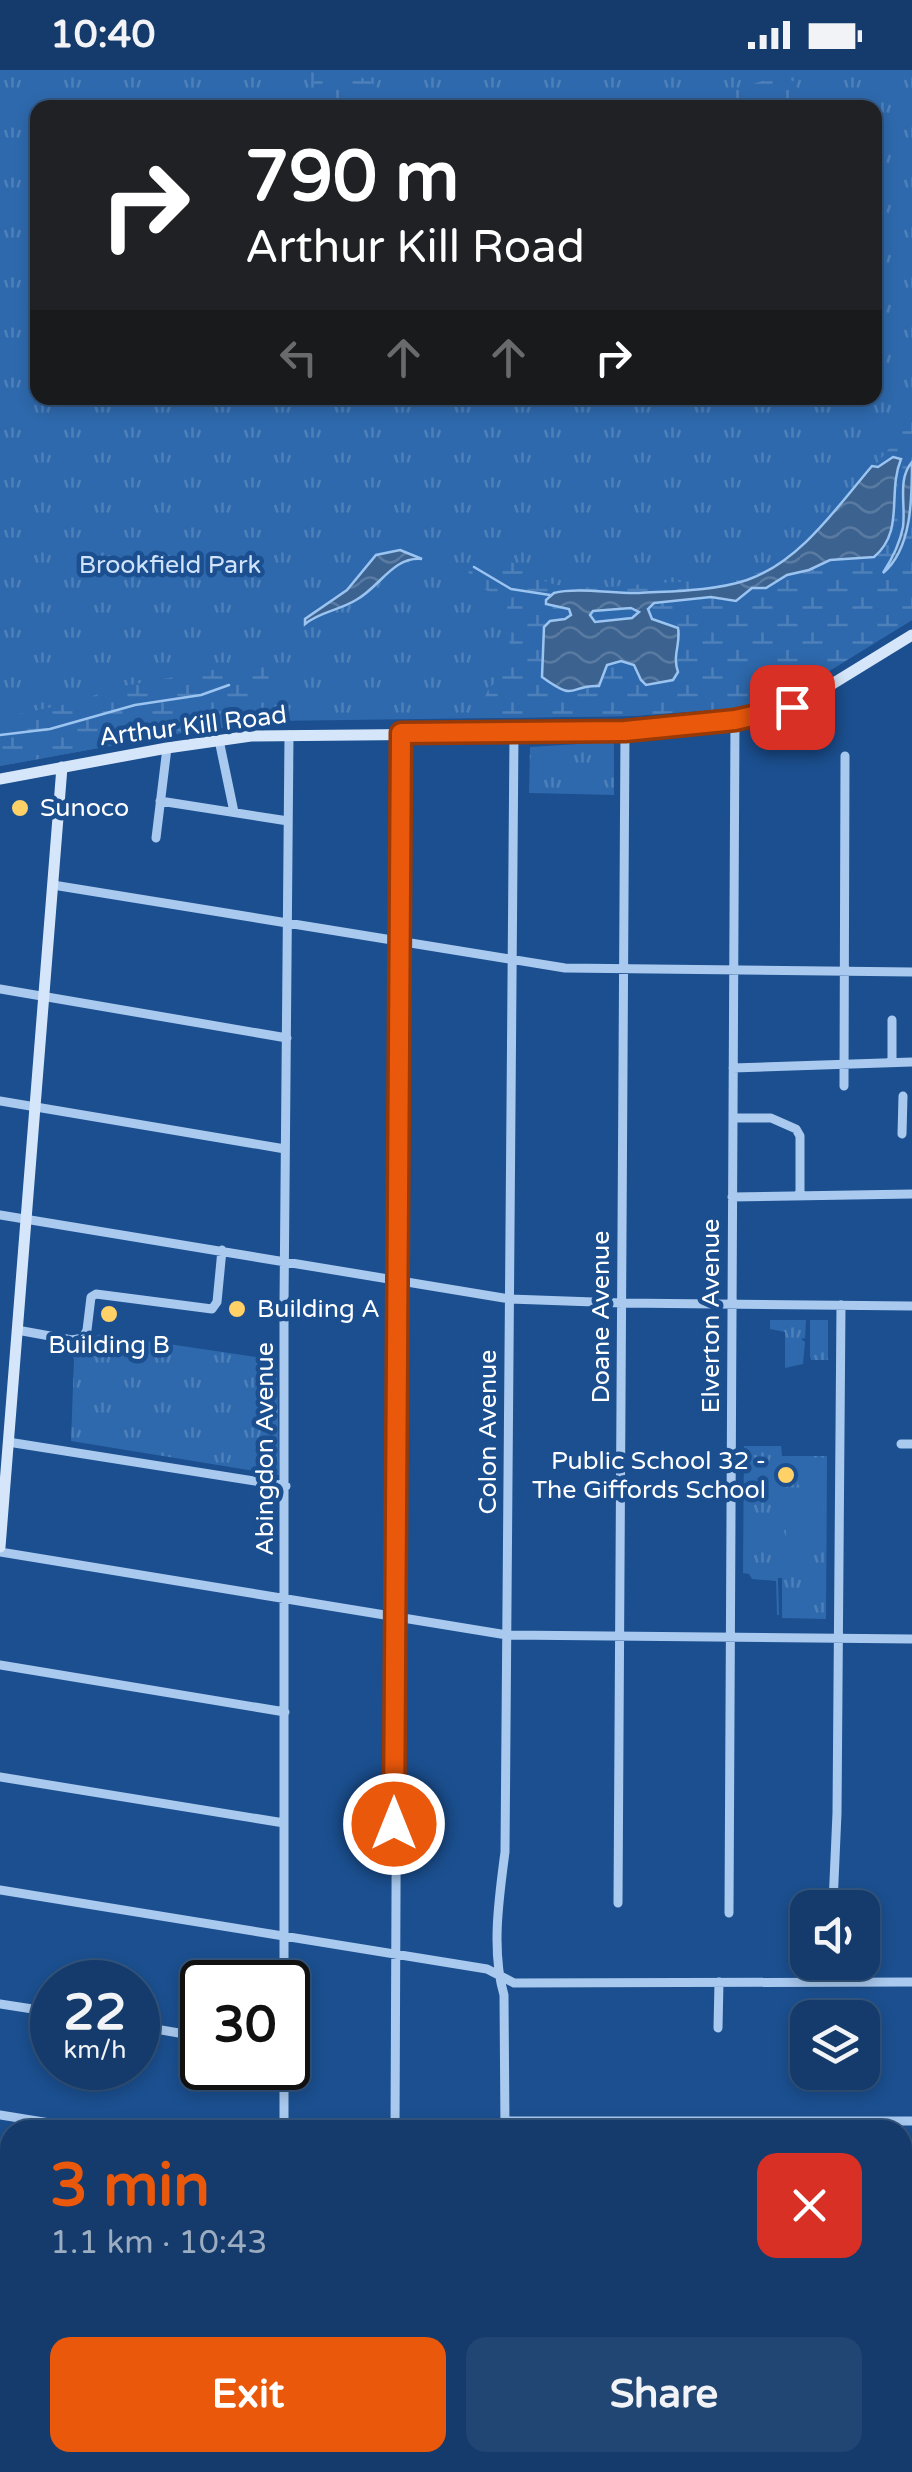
<!DOCTYPE html>
<html lang="en">
<head>
<meta charset="utf-8">
<style>
  :root { --surface:#143b6b; --page:#214673; --text:#f1f3f6; --muted:#9dadc1; --line:#33557e; --accent:#ea580c }
  body { margin:0; font-family:"Varela Round",sans-serif; background:var(--page); color:var(--text); height:100vh; display:flex; flex-direction:column; font-size:38px; white-space:nowrap }
  * { box-sizing:border-box; margin:0 }
  p { font-size:32px; color:var(--muted) }
  .icon { flex:none; width:55px; height:55px; fill:none; stroke:currentColor; stroke-width:2; stroke-linecap:round; stroke-linejoin:round }
  .map { position:relative; flex:1; overflow:hidden }
  .details { position:absolute; left:0px; top:2050px; width:912px; height:352px; display:flex; flex-direction:column; background:var(--surface); border-radius:30px 30px 0 0; box-shadow:0 5px 15px #0003,0 0 0 2px var(--line) }
  .details>* { flex:none }
  .top-card { position:absolute; left:30px; top:30px; width:852px; height:305px; border-radius:20px; box-shadow:0 5px 15px #0003,0 0 0 2px var(--line); background:#202124; color:#fff; overflow:hidden }
  .tools { position:absolute; left:790px; top:1820px; display:grid; gap:20px }
  .tools a { display:grid; place-items:center; width:90px; height:90px; border-radius:20px; background:var(--surface); box-shadow:0 5px 15px #0003,0 0 0 2px var(--line); font-size:50px }
  .speed { position:absolute; left:30px; top:1890px; display:flex; gap:20px; font-size:50px; font-weight:700; text-align:center }
  .speed>* { display:grid; place-content:center; width:130px; height:130px; border-radius:50%; background:var(--surface); box-shadow:0 5px 15px #0003,0 0 0 2px var(--line); line-height:1 }
  .speed small { font-size:25px; font-weight:400 }
  .speed .limit { border:5px solid #111; border-radius:15px; background:#fff; color:#111 }
  .pin { position:absolute; display:grid; place-items:center; width:85px; height:85px; color:#fff; margin:-42px; border-radius:20px; box-shadow:0 5px 15px #0006 }
  .me { position:absolute; width:110px; margin:-55px; rotate:0deg; stroke-linejoin:round; filter:drop-shadow(0 0 8px #0008) }
  .turn { display:flex; align-items:center; gap:35px; height:210px; padding:0 50px; font-size:45px }
  .turn .icon { width:130px; height:130px; stroke-width:2.5 }
  .turn b { display:block; font-size:70px; line-height:85px }
  .lanes { display:flex; align-items:center; height:95px; padding:0 50px; background:#0003; justify-content:center; gap:50px; direction:ltr }
  .lanes .off { opacity:.35 }
  .round { display:grid; place-items:center; flex:none; width:105px; height:105px; border-radius:20px; background:var(--page) }
  .headline { display:flex; align-items:center; justify-content:space-between; height:170px; padding:0 50px }
  h1 { font-size:60px; font-weight:700; line-height:75px; color:var(--accent) }
  .cta { display:flex; gap:20px; margin-top:auto; padding:20px 50px }
  .cta a { flex:1; height:115px; border-radius:20px; background:var(--accent); color:#fff; font-size:40px; font-weight:700; line-height:115px; text-align:center }
  .cta a+a { background:var(--page); color:var(--text) }
  .status { display:flex; justify-content:space-between; align-items:center; height:70px; padding:0 50px; background:var(--surface); direction:ltr }
  .status svg { height:28px; fill:currentColor }
  .map>svg:first-child { display:block }
  .grass { fill:url(#grass-tufts); fill-rule:evenodd }
  .wetland { fill:url(#wetland-marsh) }
  .pitch { fill:#2e69ad }
  .water { fill:url(#water-waves); stroke:#9cc4f0; stroke-width:2.5; fill-rule:evenodd }
  .lines { fill:none; stroke-linecap:round; stroke-linejoin:round }
  .stream { stroke:#9cc4f0; stroke-width:2.5 }
  .street { stroke:#a9c9ee; stroke-width:9 }
  .secondary { stroke:#d6e6fa; stroke-width:11 }
  .route-casing { stroke:#983908; stroke-width:25 }
  .route { stroke:#ea580c; stroke-width:18 }
  .poi-dot { fill:#ffd166; stroke:#1b4f8f; stroke-width:4 }
  .labels { text-anchor:middle; dominant-baseline:central; stroke-width:9; stroke-linejoin:round; paint-order:stroke }
  .park-label { font-size:25px; fill:#cfe3fa; stroke:#1b4f8f }
  .street-label { font-size:25px; fill:#fff; stroke:#1b4f8f }
  .poi-label { font-size:25px; fill:#fff; stroke:#1b4f8f; text-anchor:start }
</style>
</head>
<body>
<div class="status"><b>10:40</b><svg viewBox="0 0 49 12"><path d="M0 12V9h3v3zM5 12V6h3v6zM10 12V3h3v9zM15 12V0h3v12zM26 1h20v11H26zM47 4h2v5h-2z"/></svg></div>
<div class="map">
<svg width="912" height="2402" viewBox="0 0 912 2402">
  <defs>
    <pattern id="grass-tufts" width="24" height="20" patternUnits="userSpaceOnUse" patternTransform="scale(2.5)"><rect width="24" height="20" fill="#2e69ad"/><path d="M3 7l-1-3M5 7V3M7 7l1-3M15 17l-1-3M17 17v-4M19 17l1-3" fill="none" stroke="#4d80b9"/></pattern>
    <pattern id="wetland-marsh" width="20" height="14" patternUnits="userSpaceOnUse" patternTransform="scale(2.5)"><rect width="20" height="14" fill="#2e69ad"/><path d="M1 5h8M5 5V1M11 12h8M15 12V8" fill="none" stroke="#4d80b9"/></pattern>
    <pattern id="water-waves" width="16" height="10" patternUnits="userSpaceOnUse" patternTransform="scale(2.5)"><rect width="16" height="10" fill="#3c6290"/><path d="M0 5q4-4 8 0t8 0" fill="none" stroke="#597aa1"/></pattern>
  </defs>
  <rect width="100%" height="100%" fill="#1b4f8f"/>
  <path class="grass" d="M 0,0 L 912,0 L 912,550 L 774,635 L 633,646 L 273,651 L 181,663 L 0,696 ZM 38,38 L 875,38 L 875,328 L 38,328 Z
    M 612,672 L 614,674 L 614,725 L 529,723 L 530,677 Z
    M 770,1250 L 806,1250 L 805,1268 L 801,1269 L 805,1272 L 803,1294 L 785,1298 L 785,1262 L 770,1259 Z
    M 810,1250 L 828,1250 L 828,1290 L 811,1290 L 810,1287 Z
    M 101,1264 L 277,1290 L 279,1405 L 71,1371 L 74,1289 L 69,1282 L 70,1276 Z
    M 744,1376 L 781,1376 L 782,1386 L 827,1386 L 826,1549 L 782,1548 L 782,1508 L 778,1508 L 779,1545 L 777,1545 L 776,1511 L 752,1509 L 749,1504 L 743,1503 Z"/>
  <path class="wetland" d="M 306,0 L 325,0 L 330,11 L 335,12 L 350,4 L 369,10 L 375,16 L 368,37 L 297,37 L 315,19 L 314,11 Z
    M 779,6 L 793,11 L 806,37 L 717,37 L 723,23 Z
    M 912,347 L 912,550 L 774,635 L 633,646 L 487,648 C 477,615 499,616 511,595 L 507,534 L 471,510 L 468,500 L 475,492 C 515,478 525,509 558,515 C 590,521 626,515 658,513 C 690,511 725,511 757,503 C 799,493 888,384 912,347 Z
    M 268,590 L 270,652 L 181,663 L 0,696 L 0,648 L 76,632 L 118,617 Z"/>
  <path class="pitch" d="M 822,1387 L 827,1391 L 824,1415 L 798,1415 L 799,1389 Z
    M 791,1426 L 819,1427 L 824,1431 L 823,1471 L 820,1476 L 790,1477 L 786,1473 L 786,1431 Z"/>
  <path class="water" d="M 893,387 L 901,389 C 887,423 905,461 874,487 L 830,490 L 809,500 L 787,505 L 766,518 L 752,518 L 736,531 L 711,527 L 654,533 L 648,539 L 652,549 L 678,558 C 681,574 672,585 678,602 L 673,610 L 646,615 L 641,610 L 634,595 L 621,591 L 607,595 L 599,616 C 567,615 578,633 542,607 L 544,557 L 550,551 L 565,549 L 571,545 L 569,539 L 546,534 L 546,530 L 554,523 C 577,517 614,524 639,523 C 673,521 714,521 747,510 C 800,492 837,437 872,396 L 878,397 ZM 631,538 L 639,542 L 632,548 L 595,552 L 590,545 L 593,541 Z
    M 912,392 C 912,428 912,479 883,503 C 892,489 900,473 903,457 C 906,435 897,409 912,392 Z
    M 400,480 L 422,489 C 393,486 380,517 356,530 C 340,540 319,542 305,554 L 305,549 L 347,520 L 376,485 Z"/>
  <g class="lines">
    <path class="stream" d="M 474,497 L 511,519 L 550,525
      M 0,665 L 50,659 L 135,635 L 201,625 L 229,615"/>
    <path class="street" d="M 219,670 L 234,742
      M 160,731 L 288,751
      M 156,768 L 167,678
      M 53,815 L 565,898 L 912,902
      M 0,919 L 287,968
      M 892,950 L 892,992
      M 733,998 L 912,992
      M 844,1016 L 845,686
      M 0,1031 L 285,1079
      M 733,1048 L 771,1048 L 796,1059 L 800,1066 L 800,1125
      M 902,1064 L 903,1026
      M 732,1127 L 912,1124
      M 0,1145 L 510,1229 L 622,1233 L 912,1236
      M 17,1260 L 72,1270 L 83,1268 L 87,1260 L 91,1227 L 96,1224 L 212,1239 L 217,1232 L 222,1180
      M 8,1372 L 286,1416
      M 901,1374 L 912,1374
      M 0,1482 L 507,1565 L 912,1569
      M 0,1595 L 285,1642
      M 0,1707 L 284,1753
      M 0,1820 L 487,1899 L 514,1913 L 912,1912
      M 618,1833 L 625,661
      M 833,1834 L 837,1743 L 841,1235
      M 729,1843 L 735,650
      M 284,1912 L 284,1234 L 289,665
      M 0,1934 L 52,1942
      M 138,1956 L 202,1967
      M 718,1958 L 719,1912
      M 284,1998 L 284,2060
      M 0,2045 L 93,2060
      M 505,2051 L 912,2051
      M 395,2060 L 401,663
      M 505,2060 L 504,1925 C 491,1881 499,1828 505,1782 L 514,663
      M 902,2225 L 912,2224
      M 902,2335 L 912,2336
      M 0,2364 L 4,2159
      M 286,2392 L 286,2402
      M 397,2392 L 397,2402
      M 844,2392 L 844,2402
      M 141,2402 L 141,2392
      M 505,2402 L 505,2392
      M 731,2402 L 731,2392"/>
    <path class="secondary" d="M 0,709 L 167,678 L 251,666 L 566,663 L 735,650 L 780,641 L 803,632 L 912,565
      M 0,1477 L 62,697"/>
  </g>
  <g class="lines">
    <g class="route-casing">
      <path id="route" d="M 394,1754 L 401,663 L 625,661 L 735,650 L 792,637"/>
    </g>
    <use href="#route" class="route"/>
  </g>
  <g class="poi-dot">
    <circle cx="20" cy="738" r="10"/>
    <circle cx="237" cy="1239" r="10"/>
    <circle cx="109" cy="1244" r="10"/>
    <circle cx="786" cy="1405" r="10"/>
  </g>
  <g class="labels">
    <g class="park-label">
      <text x="170" y="495">Brookfield Park</text>
    </g>
    <g class="street-label">
      <text transform="translate(193 656) rotate(-7)">Arthur Kill Road</text>
      <text transform="translate(711 1246) rotate(-90)">Elverton Avenue</text>
      <text transform="translate(601 1247) rotate(-90)">Doane Avenue</text>
      <text transform="translate(488 1362) rotate(-90)">Colon Avenue</text>
      <text transform="translate(265 1379) rotate(-90)">Abingdon Avenue</text>
    </g>
    <g class="poi-label">
      <text x="40" y="738">Sunoco</text>
      <text x="257" y="1239">Building A</text>
      <text x="109" y="1275" text-anchor="middle">Building B</text>
      <text x="766" y="1391" text-anchor="end">Public School 32 -<tspan x="766" dy="29">The Giffords School</tspan></text>
    </g>
  </g>
</svg>
<div class="tools">
<a><svg class="icon" aria-label="sound" viewBox="0 0 24 24"><path d="M4 9h4l5-4v14l-5-4H4zM17 9q2 3 0 6"/></svg></a>
<a><svg class="icon" aria-label="layers" viewBox="0 0 24 24"><path d="M12 4l9 5-9 5-9-5zM3 14l9 5 9-5"/></svg></a>
</div>
<div class="speed"><div>22<small>km/h</small></div><div class="limit">30</div></div>
<div class="pin" style="left:792px;top:637px;background:#d93025"><svg class="icon" aria-label="arrive" viewBox="0 0 24 24"><path d="M6 21V4h12l-3 4 3 4H6"/></svg></div>
<svg class="me" style="left:394px;top:1754px" viewBox="-20 -20 40 40"><circle r="17" fill="#ea580c" stroke="#fff" stroke-width="3"/><path d="M0-11L8 9 0 5-8 9z" fill="#fff"/></svg>
<div class="top-card">
<div class="turn"><svg class="icon" aria-label="right" viewBox="0 0 24 24"><path d="M7 20v-9h11M14 6l5 5-5 5"/></svg><div><b>790 m</b>Arthur Kill Road</div></div>
<div class="lanes"><svg class="icon off" aria-label="left" viewBox="0 0 24 24"><path d="M17 20v-9H6M10 6l-5 5 5 5"/></svg><svg class="icon off" aria-label="ahead" viewBox="0 0 24 24"><path d="M12 20V5M6 11l6-6 6 6"/></svg><svg class="icon off" aria-label="ahead" viewBox="0 0 24 24"><path d="M12 20V5M6 11l6-6 6 6"/></svg><svg class="icon" aria-label="right" viewBox="0 0 24 24"><path d="M7 20v-9h11M14 6l5 5-5 5"/></svg></div>
</div>
<section class="details">
<div class="headline"><div><h1>3 min</h1><p>1.1 km · 10:43</p></div><a class="round" style="background:#d93025;color:#fff"><svg class="icon" aria-label="close" viewBox="0 0 24 24"><path d="M6 6l12 12M18 6L6 18"/></svg></a></div>
<div class="cta"><a>Exit</a><a>Share</a></div>
</section>
</div>
</body>
</html>
